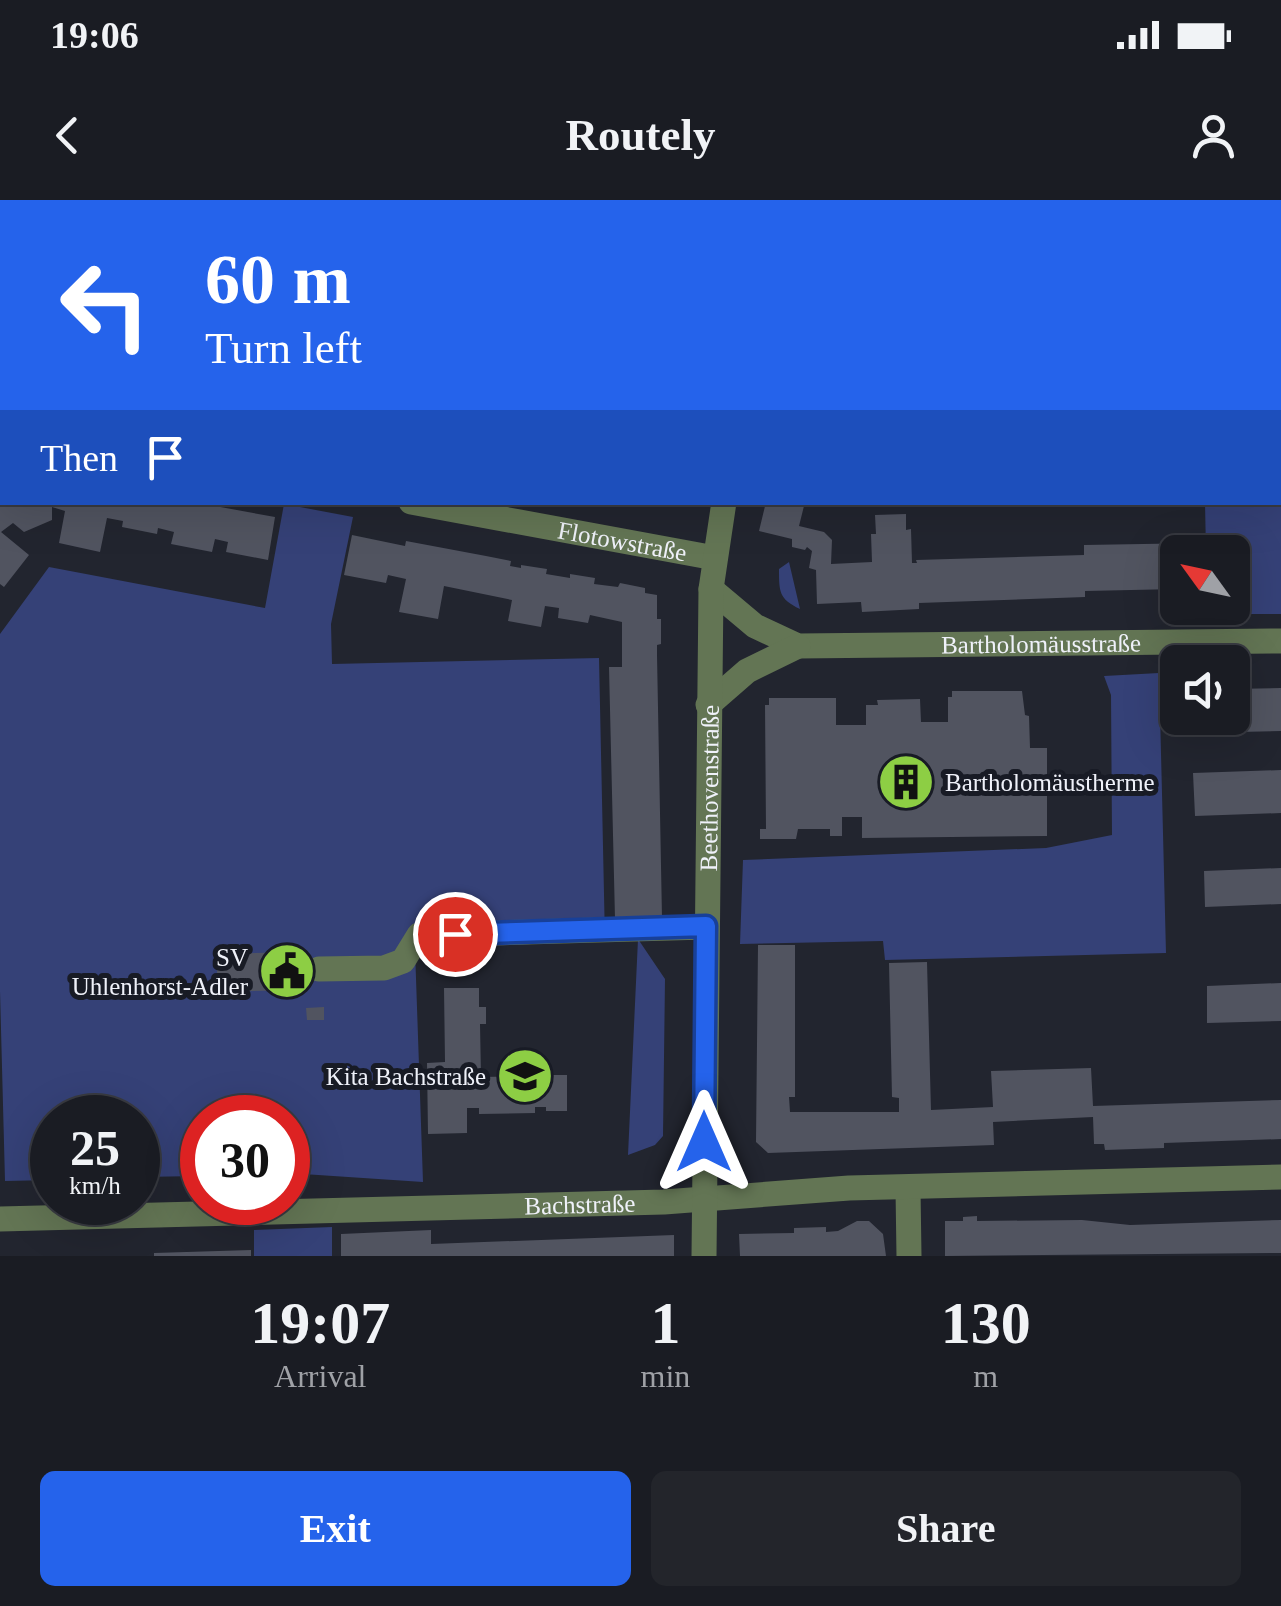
<!DOCTYPE html>
<html lang="en">
<head>
<meta charset="utf-8">
<style>
  :root { --surface:#1a1c23; --page:#23252b; --text:#f1f3f6; --muted:#9fa1a6; --line:#383a41; --accent:#2563eb }
  body { margin:0; font-family:"Times New Roman",serif; background:var(--page); color:var(--text); height:100vh; display:flex; flex-direction:column; font-size:38px; white-space:nowrap }
  * { box-sizing:border-box; margin:0 }
  p { font-size:32px; color:var(--muted) }
  .icon { flex:none; width:55px; height:55px; fill:none; stroke:currentColor; stroke-width:2; stroke-linecap:round; stroke-linejoin:round }
  .map { position:relative; height:1056px; overflow:hidden }
  .drawer { display:flex; flex-direction:column; background:var(--surface); flex:1 }
  .drawer>* { flex:none }
  .guide { position:absolute; left:0px; top:0px; width:1282px; height:305px; box-shadow:0 10px 40px #0002,0 0 0 2px var(--line); background:#2563eb; color:#fff; overflow:hidden }
  .needle { width:65px; rotate:303deg }
  .controls { position:absolute; left:1160px; top:335px; display:grid; gap:20px }
  .controls a { display:grid; place-items:center; width:90px; height:90px; border-radius:15px; background:var(--surface); box-shadow:0 10px 40px #0002,0 0 0 2px var(--line); font-size:50px }
  .speed { position:absolute; left:30px; top:895px; display:flex; gap:20px; font-size:50px; font-weight:700; text-align:center }
  .speed>* { display:grid; place-content:center; width:130px; height:130px; border-radius:50%; background:var(--surface); box-shadow:0 10px 40px #0002,0 0 0 2px var(--line); line-height:1 }
  .speed small { font-size:25px; font-weight:400 }
  .speed .limit { border:15px solid #d22; background:#fff; color:#111 }
  .pin { position:absolute; display:grid; place-items:center; width:85px; height:85px; color:#fff; margin:-42px; border:5px solid #fff; border-radius:50%; box-shadow:0 2px 10px #0007 }
  .me { position:absolute; width:110px; margin:-55px; rotate:0deg; stroke-linejoin:round; filter:drop-shadow(0 0 8px #0008) }
  .turn { display:flex; align-items:center; gap:35px; height:210px; padding:0 40px; font-size:45px }
  .turn .icon { width:130px; height:130px; stroke-width:2.5 }
  .turn b { display:block; font-size:70px; line-height:85px }
  .then { display:flex; align-items:center; height:95px; padding:0 40px; background:#0003; gap:20px; font-size:38px }
  .eta { display:flex; justify-content:space-evenly; align-items:center; height:170px; text-align:center }
  .eta b { font-size:60px; font-weight:600; line-height:70px }
  .cta { display:flex; gap:20px; margin-top:auto; padding:20px 40px }
  .cta a { flex:1; height:115px; border-radius:15px; background:var(--accent); color:#fff; font-size:40px; font-weight:600; line-height:115px; text-align:center }
  .cta a+a { background:var(--page); color:var(--text) }
  .status { display:flex; justify-content:space-between; align-items:center; height:70px; padding:0 50px; background:var(--surface); direction:ltr }
  .status svg { height:28px; fill:currentColor }
  header { display:flex; justify-content:space-between; align-items:center; height:130px; padding:0 40px; background:var(--surface); font-size:45px; font-weight:600 }
  .map>svg:first-child { display:block }
  .green { fill:#354177 }
  .building { fill:#515460 }
  .lines { fill:none; stroke-linecap:round; stroke-linejoin:round }
  .minor { stroke:#637554; stroke-width:25 }
  .route-casing { stroke:#184099; stroke-width:25 }
  .route { stroke:#2563eb; stroke-width:18 }
  .labels { text-anchor:middle; dominant-baseline:central; stroke-width:10; stroke-linejoin:round; paint-order:stroke }
  .street-label { font-size:25px; fill:#eff1f9; stroke:#181b25 }
  .poi-label { font-size:25px; fill:#eff1f9; stroke:#181b25; text-anchor:end }
</style>
</head>
<body>
<div class="status"><b>19:06</b><svg viewBox="0 0 49 12"><path d="M0 12V9h3v3zM5 12V6h3v6zM10 12V3h3v9zM15 12V0h3v12zM26 1h20v11H26zM47 4h2v5h-2z"/></svg></div>
<header><svg class="icon" aria-label="back" viewBox="0 0 24 24"><path d="M15 5l-7 7 7 7"/></svg>Routely<svg class="icon" aria-label="person" viewBox="0 0 24 24"><circle cx="12" cy="8" r="4"/><path d="M4 21q1-7 8-7t8 7"/></svg></header>
<div class="map">
<svg width="1281" height="1056" viewBox="0 0 1281 1056">
  <rect width="100%" height="100%" fill="#22252f"/>
  <path class="green" d="M 1224,0 L 1281,0 L 1281,414 L 1207,414 L 1207,408 L 1232,408 L 1232,352 L 1206,352 L 1205,303 L 1280,302 L 1280,2 Z
    M 284,304 L 353,317 L 331,424 L 332,464 L 599,458 L 605,741 L 415,749 L 423,982 L 288,973 L 288,918 L 202,918 L 202,976 L 138,977 L 138,918 L 52,918 L 52,980 L 5,981 L 0,791 L 0,434 L 49,367 L 265,408 Z
    M 789,362 L 800,409 C 779,399 779,392 779,369 Z
    M 1159,473 L 1166,753 L 885,760 L 883,741 L 740,744 L 743,660 L 1046,648 L 1112,635 L 1111,495 L 1104,476 Z
    M 638,739 L 665,779 L 663,936 L 655,945 L 628,955 Z
    M 332,1027 L 332,1056 L 254,1056 L 254,1030 Z"/>
  <path class="building" d="M 0,302 L 216,302 L 215,306 L 275,317 L 268,360 L 226,352 L 228,342 L 215,339 L 212,352 L 171,344 L 174,332 L 158,328 L 157,334 L 122,327 L 123,321 L 107,318 L 100,352 L 59,343 L 65,311 L 52,307 L 52,320 L 24,332 L 13,323 L 1,332 L 29,355 L 4,387 L 0,384 Z
    M 766,302 L 805,302 L 799,326 L 824,332 L 832,340 L 831,364 L 872,362 L 871,334 L 876,334 L 875,315 L 906,314 L 906,330 L 911,329 L 912,363 L 917,363 L 916,360 L 1084,355 L 1084,345 L 1202,343 L 1202,352 L 1178,352 L 1178,389 L 1085,391 L 1085,397 L 919,403 L 919,409 L 862,412 L 861,402 L 817,404 L 816,370 L 809,368 L 812,351 L 807,347 L 805,350 L 792,347 L 792,339 L 759,331 Z
    M 352,335 L 405,346 L 406,341 L 486,356 L 511,361 L 510,366 L 521,368 L 521,365 L 547,369 L 546,374 L 570,378 L 570,374 L 595,378 L 594,384 L 618,387 L 620,383 L 645,388 L 645,393 L 657,395 L 657,419 L 661,419 L 661,444 L 657,445 L 657,455 L 662,718 L 615,719 L 609,467 L 622,467 L 622,422 L 590,415 L 588,423 L 558,418 L 559,408 L 545,406 L 541,427 L 508,421 L 512,400 L 444,386 L 438,419 L 399,412 L 406,379 L 388,375 L 386,383 L 344,375 Z
    M 1281,488 L 1281,531 L 1192,533 L 1192,518 L 1232,518 L 1232,489 Z
    M 952,491 L 1022,491 L 1025,515 L 1029,516 L 1030,548 L 1047,548 L 1047,636 L 862,638 L 862,617 L 842,617 L 842,636 L 830,636 L 830,629 L 798,629 L 796,639 L 760,639 L 760,629 L 766,629 L 765,505 L 769,505 L 769,498 L 836,498 L 836,525 L 866,525 L 866,505 L 878,505 L 877,500 L 920,499 L 921,522 L 948,522 L 948,497 L 952,497 Z
    M 1281,570 L 1281,613 L 1195,616 L 1193,573 Z
    M 1281,668 L 1281,704 L 1205,707 L 1204,671 Z
    M 758,745 L 795,745 L 795,897 L 789,897 L 790,912 L 899,912 L 899,898 L 892,897 L 889,763 L 927,762 L 931,910 L 993,907 L 991,871 L 1091,868 L 1093,906 L 1281,900 L 1281,939 L 1164,943 L 1164,948 L 1105,950 L 1104,944 L 1094,944 L 1093,917 L 993,922 L 994,945 L 768,953 L 756,942 Z
    M 300,752 L 300,790 L 216,792 L 218,754 Z
    M 1281,783 L 1281,821 L 1207,823 L 1207,786 Z
    M 444,788 L 479,788 L 479,807 L 486,807 L 486,824 L 480,824 L 481,877 L 531,876 L 531,869 L 548,869 L 548,875 L 567,875 L 567,911 L 546,911 L 546,907 L 535,907 L 535,913 L 479,914 L 479,908 L 467,908 L 467,933 L 428,934 L 427,863 L 445,862 Z
    M 324,807 L 324,820 L 307,820 L 306,808 Z
    M 977,1016 L 977,1021 L 1082,1020 L 1130,1025 L 1281,1020 L 1281,1053 L 945,1056 L 945,1021 L 963,1021 L 963,1017 Z
    M 857,1021 L 869,1021 L 883,1034 L 886,1056 L 740,1056 L 739,1034 L 794,1033 L 794,1028 L 826,1027 L 826,1032 L 838,1031 Z
    M 431,1030 L 431,1044 L 674,1035 L 674,1056 L 341,1056 L 341,1034 Z
    M 251,1050 L 251,1056 L 154,1056 L 154,1053 Z"/>
  <g class="lines">
    <g class="minor">
      <path d="M 747,0 L 747,2"/>
      <path d="M 143,2 L 145,0"/>
      <path d="M 1280,127 L 1281,127"/>
      <path d="M 0,210 L 2,207"/>
      <path id="s1" d="M 411,302 L 715,358"/>
      <path id="s2" d="M 711,389 L 755,426 L 798,446 L 1281,441"/>
      <path d="M 708,505 L 747,471 L 798,446"/>
      <path d="M 319,769 L 384,768 L 403,761 L 419,735 L 706,727"/>
      <path d="M 908,989 L 909,1056"/>
      <path id="s3" d="M 0,1019 L 664,1002 L 849,988 L 1281,977"/>
      <path id="s4" d="M 704,1056 L 711,389 L 724,302"/>
    </g>
  </g>
  <g class="lines">
    <g class="route-casing">
      <path id="route" d="M 455,734 L 706,726 L 704,942"/>
    </g>
    <use href="#route" class="route"/>
  </g>
  <defs>
    <g id="building-disc" transform="scale(2.875)"><circle r="9.5" fill="#8dce44" stroke="#181b25"/><path d="M-4-6H4V6H1V3H-1V6H-4ZM-2.5-4.3h1.7v1.8h-1.7ZM.8-4.3h1.7v1.8H.8ZM-2.5-1h1.7V.8h-1.7ZM.8-1h1.7V.8H.8Z" fill="#111"/></g>
    <g id="civic-disc" transform="scale(2.875)"><circle r="9.5" fill="#8dce44" stroke="#181b25"/><path d="M-.6-6.5H3V-4.5H.6V-3L4-1V1h2V6H-6V1h2V-1L-.6-3ZM-1.2 2.5V6h2.4V2.5Z" fill="#111"/></g>
    <g id="school-disc" transform="scale(2.875)"><circle r="9.5" fill="#8dce44" stroke="#181b25"/><path d="M0-5L7-2L0 1L-7-2ZM-4 1L0 2.5L4 1V4Q0 6-4 4Z" fill="#111"/></g>
  </defs>
  <g fill-rule="evenodd">
    <use href="#building-disc" x="906" y="582"/>
    <use href="#civic-disc" x="287" y="771"/>
    <use href="#school-disc" x="525" y="876"/>
  </g>
  <g class="labels">
    <g class="street-label">
      <text stroke="none"><textPath href="#s1" startOffset="215">Flotowstraße</textPath></text>
      <text stroke="none"><textPath href="#s2" startOffset="348">Bartholomäusstraße</textPath></text>
      <text stroke="none"><textPath href="#s4" startOffset="468">Beethovenstraße</textPath></text>
      <text stroke="none"><textPath href="#s3" startOffset="580">Bachstraße</textPath></text>
    </g>
    <g class="poi-label">
      <text x="945" y="582" text-anchor="start">Bartholomäustherme</text>
      <text x="248" y="757">SV<tspan x="248" dy="29">Uhlenhorst-Adler</tspan></text>
      <text x="486" y="876">Kita Bachstraße</text>
    </g>
  </g>
</svg>
<div class="controls">
<a><svg class="needle" viewBox="-14 -14 28 28"><path d="M0-13l5 13h-10z" fill="#e53935"/><path d="M0 13l5-13h-10z" fill="#9fa1a6"/></svg></a>
<a><svg class="icon" aria-label="sound" viewBox="0 0 24 24"><path d="M4 9h4l5-4v14l-5-4H4zM17 9q2 3 0 6"/></svg></a>
</div>
<div class="speed"><div>25<small>km/h</small></div><div class="limit">30</div></div>
<div class="pin" style="left:455px;top:734px;background:#d93025"><svg class="icon" aria-label="arrive" viewBox="0 0 24 24"><path d="M6 21V4h12l-3 4 3 4H6"/></svg></div>
<svg class="me" style="left:704px;top:942px" viewBox="-20 -20 40 40"><path d="M0-17L14 15 0 8-14 15z" fill="#2563eb" stroke="#fff" stroke-width="4"/></svg>
<div class="guide">
<div class="turn"><svg class="icon" aria-label="left" viewBox="0 0 24 24"><path d="M17 20v-9H6M10 6l-5 5 5 5"/></svg><div><b>60 m</b>Turn left</div></div>
<div class="then">Then<svg class="icon" aria-label="arrive" viewBox="0 0 24 24"><path d="M6 21V4h12l-3 4 3 4H6"/></svg></div>
</div>
</div>
<section class="drawer">
<div class="eta">
<div><b>19:07</b><p>Arrival</p></div>
<div><b>1</b><p>min</p></div>
<div><b>130</b><p>m</p></div>
</div>
<div class="cta"><a>Exit</a><a>Share</a></div>
</section>
</body>
</html>
